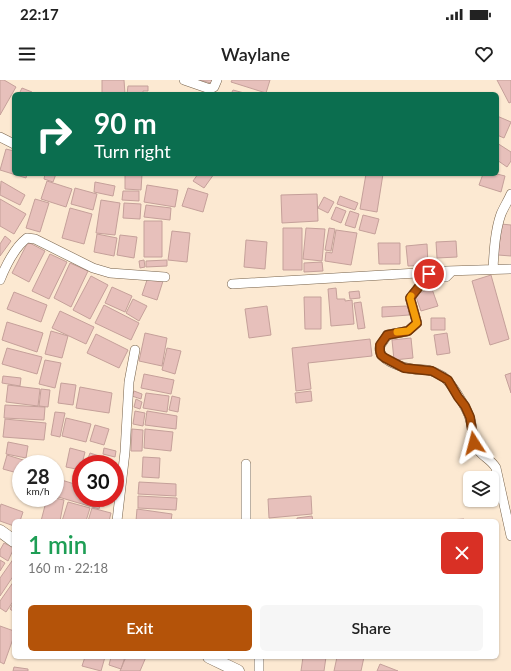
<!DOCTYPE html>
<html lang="en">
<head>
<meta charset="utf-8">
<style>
  :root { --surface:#fff; --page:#f6f6f6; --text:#222; --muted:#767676; --accent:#b45309 }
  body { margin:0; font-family:Lato,sans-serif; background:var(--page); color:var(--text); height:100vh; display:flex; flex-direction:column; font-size:15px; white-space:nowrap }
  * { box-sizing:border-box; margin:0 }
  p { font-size:13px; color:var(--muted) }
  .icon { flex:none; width:22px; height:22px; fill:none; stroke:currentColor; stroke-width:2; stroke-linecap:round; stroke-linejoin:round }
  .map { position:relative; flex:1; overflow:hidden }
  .side { position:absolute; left:12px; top:439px; width:487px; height:140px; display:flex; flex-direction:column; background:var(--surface); border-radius:6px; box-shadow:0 1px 3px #0004 }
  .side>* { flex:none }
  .banner { position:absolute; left:12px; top:12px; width:487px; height:84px; border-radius:6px; box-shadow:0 1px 3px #0004; background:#0b6e4f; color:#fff; overflow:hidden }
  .buttons { position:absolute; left:463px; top:391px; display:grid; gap:8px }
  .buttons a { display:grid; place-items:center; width:36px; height:36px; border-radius:6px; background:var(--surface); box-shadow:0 1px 3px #0004; font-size:20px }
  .speed { position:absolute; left:12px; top:375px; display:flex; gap:8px; font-size:20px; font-weight:700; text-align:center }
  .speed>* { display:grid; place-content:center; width:52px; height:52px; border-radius:50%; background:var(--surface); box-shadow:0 1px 3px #0004; line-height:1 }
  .speed small { font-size:10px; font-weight:400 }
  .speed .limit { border:6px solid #d22; background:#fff; color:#111 }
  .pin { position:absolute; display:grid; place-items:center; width:34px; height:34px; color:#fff; margin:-17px; border:2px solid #fff; border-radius:50%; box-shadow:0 1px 4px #0007 }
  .me { position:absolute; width:44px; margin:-22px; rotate:351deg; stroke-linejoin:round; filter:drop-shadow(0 0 3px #0008) }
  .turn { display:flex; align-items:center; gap:14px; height:84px; padding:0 16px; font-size:18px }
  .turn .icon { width:52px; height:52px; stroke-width:2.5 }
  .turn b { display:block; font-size:28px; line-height:34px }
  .round { display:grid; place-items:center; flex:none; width:42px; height:42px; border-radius:6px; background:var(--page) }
  .summary { display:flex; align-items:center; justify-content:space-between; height:68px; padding:0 16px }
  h1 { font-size:24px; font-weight:600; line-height:30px; color:#1e9e55 }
  .primary-button { display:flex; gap:8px; margin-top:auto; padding:8px 16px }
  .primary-button a { flex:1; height:46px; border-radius:6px; background:var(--accent); color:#fff; font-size:16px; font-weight:600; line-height:46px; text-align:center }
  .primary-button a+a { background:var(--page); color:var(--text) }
  .status { display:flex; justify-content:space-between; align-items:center; height:28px; padding:0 20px; background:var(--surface); direction:ltr }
  .status svg { height:11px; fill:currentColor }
  header { display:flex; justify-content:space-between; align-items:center; height:52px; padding:0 16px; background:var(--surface); font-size:18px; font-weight:600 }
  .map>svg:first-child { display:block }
  .building { fill:#e7c0bb; stroke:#c5a09a }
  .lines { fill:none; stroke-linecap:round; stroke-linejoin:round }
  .minor-casing { stroke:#77624a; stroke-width:10 }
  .tertiary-casing { stroke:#77624a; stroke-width:13 }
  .minor { stroke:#fff; stroke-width:9 }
  .tertiary { stroke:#fff; stroke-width:12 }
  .route-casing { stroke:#753606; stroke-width:10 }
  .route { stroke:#b45309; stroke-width:7 }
  .slow { stroke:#f59e0b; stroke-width:7 }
</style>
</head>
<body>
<div class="status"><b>22:17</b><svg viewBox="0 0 49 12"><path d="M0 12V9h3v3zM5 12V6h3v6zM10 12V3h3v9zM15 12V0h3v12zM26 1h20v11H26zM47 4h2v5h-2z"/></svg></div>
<header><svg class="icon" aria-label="menu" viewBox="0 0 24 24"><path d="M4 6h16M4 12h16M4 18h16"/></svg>Waylane<svg class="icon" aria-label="heart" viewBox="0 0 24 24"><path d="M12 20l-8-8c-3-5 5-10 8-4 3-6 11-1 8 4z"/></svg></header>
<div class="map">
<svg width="511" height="591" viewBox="0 0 511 591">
  <rect width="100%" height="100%" fill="#fce9d2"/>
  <path class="building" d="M 0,0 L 4,0 L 16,7 L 0,35 Z
    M 102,0 L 124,0 L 125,14 L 102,14 Z
    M 200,0 L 215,0 L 214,4 Z
    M 232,0 L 270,0 L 266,13 L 231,2 Z
    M 497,0 L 511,0 L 511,22 L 509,23 Z
    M 128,6 L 148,6 L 148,11 L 143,11 L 143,14 L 127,14 Z
    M 22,8 L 32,12 L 32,14 L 19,14 Z
    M 233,10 L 248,14 L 231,14 Z
    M 497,36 L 511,42 L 504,58 L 497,55 Z
    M 497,63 L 511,72 L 511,81 L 507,87 L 497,80 Z
    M 6,69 L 14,71 L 14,94 L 27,94 L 26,98 L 0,90 Z
    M 45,94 L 56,94 L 53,102 L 44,99 Z
    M 125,94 L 142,94 L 141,110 L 125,109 Z
    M 198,94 L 214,94 L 204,108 L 193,101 Z
    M 366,94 L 383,94 L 377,132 L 360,129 Z
    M 483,94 L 497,94 L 505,96 L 501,112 L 479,105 Z
    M 1,101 L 25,115 L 20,125 L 0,115 Z
    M 47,101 L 72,109 L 66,127 L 41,119 Z
    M 95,102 L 115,106 L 113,116 L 94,112 Z
    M 147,105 L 178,110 L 175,127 L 144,122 Z
    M 75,108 L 97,114 L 93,130 L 71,124 Z
    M 188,108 L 208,114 L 203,132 L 182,126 Z
    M 123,111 L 139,111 L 139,121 L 122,120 Z
    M 317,114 L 318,141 L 282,143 L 281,115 Z
    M 340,116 L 358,123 L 355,130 L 337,124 Z
    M 324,117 L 334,122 L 328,133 L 318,128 Z
    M 0,119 L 26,134 L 14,154 L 0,146 Z
    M 35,119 L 49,123 L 40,152 L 26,148 Z
    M 101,120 L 120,123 L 115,155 L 96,153 Z
    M 124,123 L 141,124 L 140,139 L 123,138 Z
    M 146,125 L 171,128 L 170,140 L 144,137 Z
    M 336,127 L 346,131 L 341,143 L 331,139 Z
    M 70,128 L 92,134 L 84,164 L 62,158 Z
    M 350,131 L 359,134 L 355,148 L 345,145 Z
    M 363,135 L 379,139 L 375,154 L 359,150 Z
    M 144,141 L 162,141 L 162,177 L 144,177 Z
    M 501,144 L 511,145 L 511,176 L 498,175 Z
    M 283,148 L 302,148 L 302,190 L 283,190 Z
    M 306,148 L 325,149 L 322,181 L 303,179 Z
    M 329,148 L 335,149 L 331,171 L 325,170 Z
    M 336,150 L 357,153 L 351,185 L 325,181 L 326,172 L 332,173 Z
    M 172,151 L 190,153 L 187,182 L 168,180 Z
    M 97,154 L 117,158 L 114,176 L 94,172 Z
    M 120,155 L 137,157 L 134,178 L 117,175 Z
    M 5,156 L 11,161 L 0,176 L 0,164 Z
    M 246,160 L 267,162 L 265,189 L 244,187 Z
    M 456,161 L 457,177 L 437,178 L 436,162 Z
    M 28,162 L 45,171 L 29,202 L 12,193 Z
    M 378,163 L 400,163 L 400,184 L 379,184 Z
    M 427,164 L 428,185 L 408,186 L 406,166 Z
    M 50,174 L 67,182 L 49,219 L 32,211 Z
    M 144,180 L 145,187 L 140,188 L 139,181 Z
    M 167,180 L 167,186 L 146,187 L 146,181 Z
    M 322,182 L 323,191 L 304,192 L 304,183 Z
    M 70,183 L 88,191 L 71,227 L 54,218 Z
    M 491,195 L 509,259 L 490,265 L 472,201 Z
    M 91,196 L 108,205 L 90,239 L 73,230 Z
    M 148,197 L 163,201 L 157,220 L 142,215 Z
    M 112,207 L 132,216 L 125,232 L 105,223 Z
    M 336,208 L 337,219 L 345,219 L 345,221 L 352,220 L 354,244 L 331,246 L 328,209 Z
    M 432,209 L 438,226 L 421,231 L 415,214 Z
    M 359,211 L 360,218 L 350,219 L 349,212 Z
    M 14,212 L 47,225 L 41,242 L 7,229 Z
    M 304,217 L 321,217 L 321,249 L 305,249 Z
    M 133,219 L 147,226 L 139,241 L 126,233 Z
    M 361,222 L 365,248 L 358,249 L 354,223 Z
    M 104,225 L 139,243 L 131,260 L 95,243 Z
    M 267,226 L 271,255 L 249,258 L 245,229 Z
    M 408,226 L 409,235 L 382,237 L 382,227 Z
    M 60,231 L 94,247 L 86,264 L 52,248 Z
    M 431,238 L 445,238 L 445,250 L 431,250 Z
    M 7,242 L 43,253 L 37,272 L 2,260 Z
    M 51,251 L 68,256 L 62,278 L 45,274 Z
    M 145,253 L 167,258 L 162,286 L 139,281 Z
    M 447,253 L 450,273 L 437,275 L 434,255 Z
    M 96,254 L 128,270 L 119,288 L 87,273 Z
    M 411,258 L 413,278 L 394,280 L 392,260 Z
    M 370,259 L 372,276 L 308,283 L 311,309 L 296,311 L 292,268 Z
    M 7,268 L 42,277 L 37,294 L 2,284 Z
    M 167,268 L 181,271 L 175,294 L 162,290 Z
    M 45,280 L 61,283 L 55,308 L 39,304 Z
    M 511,293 L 511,313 L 505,295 Z
    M 144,294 L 174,300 L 171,314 L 141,308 Z
    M 3,296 L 21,298 L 20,306 L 2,303 Z
    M 61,303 L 76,305 L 73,325 L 58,323 Z
    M 8,305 L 40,309 L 38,326 L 6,322 Z
    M 80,307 L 112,313 L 109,333 L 76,328 Z
    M 41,309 L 50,310 L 48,327 L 39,326 Z
    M 134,311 L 142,314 L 141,319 L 132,316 Z
    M 311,311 L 312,321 L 296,323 L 295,313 Z
    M 146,313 L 169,316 L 167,332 L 143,328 Z
    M 172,316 L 180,318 L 178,332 L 169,330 Z
    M 136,319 L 142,322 L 140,329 L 134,327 Z
    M 5,325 L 45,327 L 44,340 L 4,338 Z
    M 135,331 L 145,333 L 143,346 L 133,344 Z
    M 147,331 L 177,336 L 176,349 L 145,345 Z
    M 55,332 L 65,333 L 60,357 L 51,355 Z
    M 66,338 L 91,344 L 86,362 L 62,356 Z
    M 5,339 L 46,343 L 44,360 L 3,357 Z
    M 95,345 L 109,349 L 104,365 L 90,361 Z
    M 132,349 L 143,350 L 142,371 L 131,371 Z
    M 145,349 L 173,352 L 171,371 L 144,368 Z
    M 8,362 L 28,366 L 26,378 L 6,374 Z
    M 70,368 L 85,372 L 82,384 L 81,384 L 81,390 L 66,387 Z
    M 104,368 L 116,371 L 115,377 L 103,374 Z
    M 90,373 L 112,380 L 111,384 L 86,384 Z
    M 7,375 L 36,384 L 21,384 L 21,394 L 3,389 Z
    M 143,377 L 160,378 L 159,398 L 142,397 Z
    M 55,398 L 81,406 L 81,418 L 102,418 L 99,429 L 55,416 Z
    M 139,402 L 176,404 L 176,416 L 138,414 Z
    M 138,416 L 177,418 L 176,430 L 138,428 Z
    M 311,416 L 312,434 L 269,438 L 268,419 Z
    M 47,418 L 55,418 L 64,420 L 60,441 L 41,441 Z
    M 68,422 L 90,428 L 86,441 L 62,441 Z
    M 1,424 L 23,432 L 20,441 L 14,441 L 14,446 L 0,441 L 0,428 Z
    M 92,428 L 111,433 L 109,441 L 88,441 Z
    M 137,429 L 172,434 L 171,441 L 136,441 Z
    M 312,436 L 313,441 L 297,441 L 297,438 Z
    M 464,439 L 464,441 L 449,441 L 449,440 Z
    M 4,463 L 14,468 L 8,481 L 0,476 L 0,470 Z
    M 14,478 L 14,495 L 0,516 L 0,498 Z
    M 0,480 L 5,483 L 0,491 Z
    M 14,501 L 14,520 L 6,532 L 0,528 L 0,521 Z
    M 13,523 L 14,524 L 14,532 L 10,529 Z
    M 0,546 L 14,551 L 14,556 L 4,584 L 0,582 Z
    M 85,577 L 105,577 L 101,591 L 82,586 Z
    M 111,577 L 125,577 L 121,589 L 109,585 Z
    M 126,577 L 146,577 L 140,591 L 120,591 Z
    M 303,577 L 326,577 L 324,591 L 301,591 Z
    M 337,577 L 364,577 L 361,591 L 334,591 Z
    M 380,584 L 398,591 L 377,591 Z
    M 14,587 L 28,589 L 28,591 L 13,591 Z"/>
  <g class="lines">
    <g class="minor-casing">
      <path id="minor" d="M 184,0 L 210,9 L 214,7 L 217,0
        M 0,57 L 14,64
        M 493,189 C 494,171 495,151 501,134 C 504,127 508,121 511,114
        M 446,191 L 511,189
        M 452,191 L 446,197 L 429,194 L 410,218 L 417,243 L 408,251 L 387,255 C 385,261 378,264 380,271 C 381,281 404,288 413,289 C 419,290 425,289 431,291 C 435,292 439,294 442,296 C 450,300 468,330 470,339 C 473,348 472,359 477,368 C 481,376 491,379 496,388 L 511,456
        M 0,200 C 6,185 14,168 27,158 L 35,159 L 93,188 L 110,193 L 165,197
        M 232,204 L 434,192
        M 117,441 L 125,372 L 129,302 L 135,270
        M 246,441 L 246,384
        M 259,577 L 259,591"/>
    </g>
    <g class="tertiary-casing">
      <path id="tertiary" d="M 0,451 L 14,461
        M 209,577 L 238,591"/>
    </g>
    <use href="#minor" class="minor"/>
    <use href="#tertiary" class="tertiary"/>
  </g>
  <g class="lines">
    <g class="route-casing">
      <path id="route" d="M 429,194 L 410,218 L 417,243 L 408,251 L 387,255 L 380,265 L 380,271 L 381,275 L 385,278 L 404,288 L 432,291 L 448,300 L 458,317 L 465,326 L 470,337 L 474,363"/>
    </g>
    <use href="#route" class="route"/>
    <path class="slow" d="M 397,252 L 408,251 L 417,243 L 410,218 L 411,216"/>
  </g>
</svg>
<div class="buttons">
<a><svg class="icon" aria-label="layers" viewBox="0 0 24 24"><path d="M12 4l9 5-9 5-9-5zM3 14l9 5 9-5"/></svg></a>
</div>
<div class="speed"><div>28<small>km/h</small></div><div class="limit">30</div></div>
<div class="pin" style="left:429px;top:194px;background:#d93025"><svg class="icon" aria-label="arrive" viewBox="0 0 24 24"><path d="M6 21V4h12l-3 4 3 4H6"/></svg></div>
<svg class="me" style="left:474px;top:363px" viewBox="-20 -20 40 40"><path d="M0-17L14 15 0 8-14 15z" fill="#b45309" stroke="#fff" stroke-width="4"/></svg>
<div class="banner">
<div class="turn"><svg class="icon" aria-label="right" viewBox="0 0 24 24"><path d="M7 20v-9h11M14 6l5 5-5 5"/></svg><div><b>90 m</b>Turn right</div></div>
</div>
<section class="side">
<div class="summary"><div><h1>1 min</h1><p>160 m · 22:18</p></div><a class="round" style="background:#d93025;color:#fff"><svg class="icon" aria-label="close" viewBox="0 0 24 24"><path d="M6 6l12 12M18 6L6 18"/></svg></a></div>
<div class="primary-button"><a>Exit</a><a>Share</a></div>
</section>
</div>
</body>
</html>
